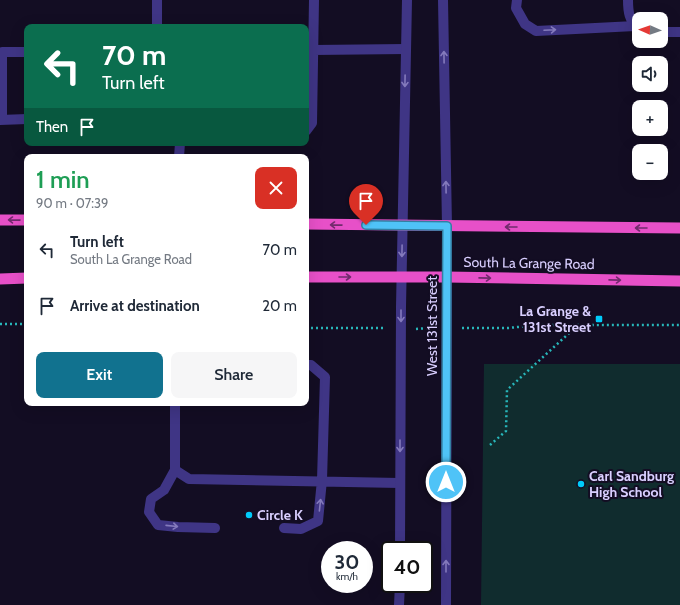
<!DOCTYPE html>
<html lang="en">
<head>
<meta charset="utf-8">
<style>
  :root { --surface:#fff; --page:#f6f6f7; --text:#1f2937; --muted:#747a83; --accent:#11728f }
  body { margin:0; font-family:Cabin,sans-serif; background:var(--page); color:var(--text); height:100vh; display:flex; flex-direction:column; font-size:15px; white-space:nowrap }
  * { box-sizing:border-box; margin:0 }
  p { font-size:13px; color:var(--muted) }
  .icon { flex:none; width:22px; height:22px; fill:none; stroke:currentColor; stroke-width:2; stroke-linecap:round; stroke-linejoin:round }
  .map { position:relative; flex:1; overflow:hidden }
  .drawer { position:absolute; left:24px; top:154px; width:285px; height:252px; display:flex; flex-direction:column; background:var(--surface); border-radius:8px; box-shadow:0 4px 16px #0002 }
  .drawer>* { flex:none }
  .banner { position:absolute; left:24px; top:24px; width:285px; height:122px; border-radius:8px; box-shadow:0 4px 16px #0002; background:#0b6e4f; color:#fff; overflow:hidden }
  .needle { width:26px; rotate:272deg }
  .tools { position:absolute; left:632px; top:12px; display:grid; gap:8px }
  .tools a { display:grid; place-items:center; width:36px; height:36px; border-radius:8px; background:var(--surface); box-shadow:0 4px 16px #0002; font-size:20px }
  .speed { position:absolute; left:321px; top:541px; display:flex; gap:8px; font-size:20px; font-weight:700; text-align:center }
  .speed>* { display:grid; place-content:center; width:52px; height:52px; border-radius:50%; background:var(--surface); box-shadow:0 4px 16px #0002; line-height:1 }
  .speed small { font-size:10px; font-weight:400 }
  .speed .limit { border:2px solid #111; border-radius:6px; background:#fff; color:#111 }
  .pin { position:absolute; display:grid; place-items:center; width:34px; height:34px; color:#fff; margin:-41px -17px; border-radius:50% 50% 50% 0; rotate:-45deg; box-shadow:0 0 4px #0007 }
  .pin .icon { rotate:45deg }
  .me { position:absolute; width:44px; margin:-22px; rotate:0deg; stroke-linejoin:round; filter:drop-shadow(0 0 3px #0008) }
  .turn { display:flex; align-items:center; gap:14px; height:84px; padding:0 12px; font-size:18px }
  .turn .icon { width:52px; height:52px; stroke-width:2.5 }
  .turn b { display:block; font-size:28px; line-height:34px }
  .then { display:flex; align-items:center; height:38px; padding:0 12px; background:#0003; gap:8px; font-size:15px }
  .round { display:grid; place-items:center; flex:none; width:42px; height:42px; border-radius:8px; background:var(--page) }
  .overview { display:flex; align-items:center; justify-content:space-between; height:68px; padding:0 12px }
  h1 { font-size:24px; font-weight:600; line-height:30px; color:#1e9e55 }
  .button { display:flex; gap:8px; margin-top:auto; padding:8px 12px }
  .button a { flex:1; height:46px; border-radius:8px; background:var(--accent); color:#fff; font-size:16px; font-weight:600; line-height:46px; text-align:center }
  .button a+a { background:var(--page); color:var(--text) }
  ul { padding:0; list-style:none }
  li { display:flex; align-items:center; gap:12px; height:56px; padding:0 12px }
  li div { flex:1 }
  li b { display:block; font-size:15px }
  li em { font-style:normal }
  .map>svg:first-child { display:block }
  .green { fill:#102c2e }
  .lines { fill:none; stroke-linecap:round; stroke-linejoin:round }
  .path { stroke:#28b6ba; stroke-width:2.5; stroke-dasharray:2 3; stroke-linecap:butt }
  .service { stroke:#3f3585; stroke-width:10 }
  .tertiary { stroke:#3f3585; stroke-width:10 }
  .trunk { stroke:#e750c8; stroke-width:11 }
  .oneway { stroke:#847abc }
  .oneway2 { stroke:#722b6d }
  .route-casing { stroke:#337fa1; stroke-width:10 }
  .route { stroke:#4fc3f7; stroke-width:7 }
  .poi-dot { fill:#00cbfa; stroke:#130d23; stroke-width:1.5 }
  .labels { text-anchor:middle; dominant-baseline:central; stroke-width:4; stroke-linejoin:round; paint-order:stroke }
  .street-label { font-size:14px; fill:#d9cfff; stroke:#130d23 }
  .poi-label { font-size:14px; font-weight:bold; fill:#d9cfff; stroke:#130d23; text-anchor:start }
</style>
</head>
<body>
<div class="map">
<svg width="680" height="605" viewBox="0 0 680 605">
  <rect width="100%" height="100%" fill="#130d23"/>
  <path class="green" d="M 484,364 L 680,364 L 680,605 L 481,605 Z"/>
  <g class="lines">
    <path class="path" d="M 0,324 L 27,324
      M 306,328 L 385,328
      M 462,328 L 508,328 L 538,325 L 680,325
      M 416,329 L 429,328
      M 490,445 L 506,431 L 507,390 L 578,325"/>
    <path class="service" d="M 517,0 L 516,8 L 525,24 L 536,31 L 635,26
      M 628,0 C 628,11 629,22 639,28
      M 157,27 L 157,0
      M 661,32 L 680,32
      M 313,50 L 406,49
      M 0,120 L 27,119
      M 2,120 L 2,52 L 27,52
      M 306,131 L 312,123 L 314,0
      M 179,157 L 180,143
      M 175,403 L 175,470 L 189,479 L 400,483
      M 175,470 L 164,490 L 151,499 L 149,512 L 158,525 L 178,527 L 215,528
      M 284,528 L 301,529 L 318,521 L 322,480 L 325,377 L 311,365 L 306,365"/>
    <path class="tertiary" d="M 443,0 L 447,226 L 446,605
      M 400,550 L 401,307 L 407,0
      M 399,605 L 400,584"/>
    <path class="trunk" d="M 0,220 L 27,220
      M 306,224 L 680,228
      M 306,277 L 446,277 L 680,281
      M 0,279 L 27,278"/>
  </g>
  <defs><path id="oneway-shaft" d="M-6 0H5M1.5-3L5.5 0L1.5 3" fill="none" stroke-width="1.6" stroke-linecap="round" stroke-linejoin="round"/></defs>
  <g class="oneway">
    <use href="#oneway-shaft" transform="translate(550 30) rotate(-3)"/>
    <use href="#oneway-shaft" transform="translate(444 57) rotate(-91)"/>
    <use href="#oneway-shaft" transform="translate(405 81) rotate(91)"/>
    <use href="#oneway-shaft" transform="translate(446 187) rotate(-91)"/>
    <use href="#oneway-shaft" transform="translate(402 251) rotate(91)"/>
    <use href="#oneway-shaft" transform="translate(401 316) rotate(90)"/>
    <use href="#oneway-shaft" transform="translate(400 446) rotate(90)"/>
    <use href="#oneway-shaft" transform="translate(320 505) rotate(-84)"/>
    <use href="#oneway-shaft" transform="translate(172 526) rotate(6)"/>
    <use href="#oneway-shaft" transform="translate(446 566) rotate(-90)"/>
  </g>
  <g class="oneway2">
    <use href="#oneway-shaft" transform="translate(14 220) rotate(-179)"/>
    <use href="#oneway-shaft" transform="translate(336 225) rotate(-179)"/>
    <use href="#oneway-shaft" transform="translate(511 227) rotate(-180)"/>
    <use href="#oneway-shaft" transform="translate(641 228) rotate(-180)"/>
    <use href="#oneway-shaft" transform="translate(345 277)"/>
    <use href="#oneway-shaft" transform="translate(485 278) rotate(1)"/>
    <use href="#oneway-shaft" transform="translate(615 280) rotate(1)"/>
  </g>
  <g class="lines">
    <g class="route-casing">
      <path id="route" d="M 366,225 L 447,226 L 446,482"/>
    </g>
    <use href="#route" class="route"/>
  </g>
  <g class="poi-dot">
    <rect x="595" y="315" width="8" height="8" rx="2"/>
    <circle cx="581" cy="484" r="4"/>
    <circle cx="249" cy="515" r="4"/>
  </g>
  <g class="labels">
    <g class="street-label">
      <text transform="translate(529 263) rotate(1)">South La Grange Road</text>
      <text transform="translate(432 326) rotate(-90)">West 131st Street</text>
    </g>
    <g class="poi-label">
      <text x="591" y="311" text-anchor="end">La Grange &amp;<tspan x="591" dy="16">131st Street</tspan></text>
      <text x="589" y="476">Carl Sandburg<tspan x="589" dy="16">High School</tspan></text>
      <text x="257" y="515">Circle K</text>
    </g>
  </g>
</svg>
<div class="tools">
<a><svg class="needle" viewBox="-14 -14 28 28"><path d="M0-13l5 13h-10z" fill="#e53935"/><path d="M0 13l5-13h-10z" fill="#747a83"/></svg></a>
<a><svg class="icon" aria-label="sound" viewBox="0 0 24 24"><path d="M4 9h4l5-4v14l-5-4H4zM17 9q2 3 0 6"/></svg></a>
<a>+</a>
<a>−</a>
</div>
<div class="speed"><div>30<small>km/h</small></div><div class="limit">40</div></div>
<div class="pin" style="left:366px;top:225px;background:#d93025"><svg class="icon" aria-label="arrive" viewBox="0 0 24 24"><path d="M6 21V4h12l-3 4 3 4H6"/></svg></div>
<svg class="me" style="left:446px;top:482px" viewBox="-20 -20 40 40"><circle r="17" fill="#4fc3f7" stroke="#fff" stroke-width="3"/><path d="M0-11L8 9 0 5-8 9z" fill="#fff"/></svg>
<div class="banner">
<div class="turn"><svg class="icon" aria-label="left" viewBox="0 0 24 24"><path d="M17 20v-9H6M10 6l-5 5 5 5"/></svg><div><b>70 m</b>Turn left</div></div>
<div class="then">Then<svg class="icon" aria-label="arrive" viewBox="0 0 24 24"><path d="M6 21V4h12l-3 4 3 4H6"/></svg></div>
</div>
<section class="drawer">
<div class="overview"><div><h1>1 min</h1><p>90 m · 07:39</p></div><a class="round" style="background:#d93025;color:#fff"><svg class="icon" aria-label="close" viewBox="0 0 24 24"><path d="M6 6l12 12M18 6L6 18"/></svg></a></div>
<ul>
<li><svg class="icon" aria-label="left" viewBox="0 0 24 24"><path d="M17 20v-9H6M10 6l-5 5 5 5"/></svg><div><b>Turn left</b><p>South La Grange Road</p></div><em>70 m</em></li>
<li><svg class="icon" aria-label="arrive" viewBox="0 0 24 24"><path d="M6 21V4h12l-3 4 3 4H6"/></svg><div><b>Arrive at destination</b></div><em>20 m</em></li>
</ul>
<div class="button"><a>Exit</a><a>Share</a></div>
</section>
</div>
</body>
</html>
